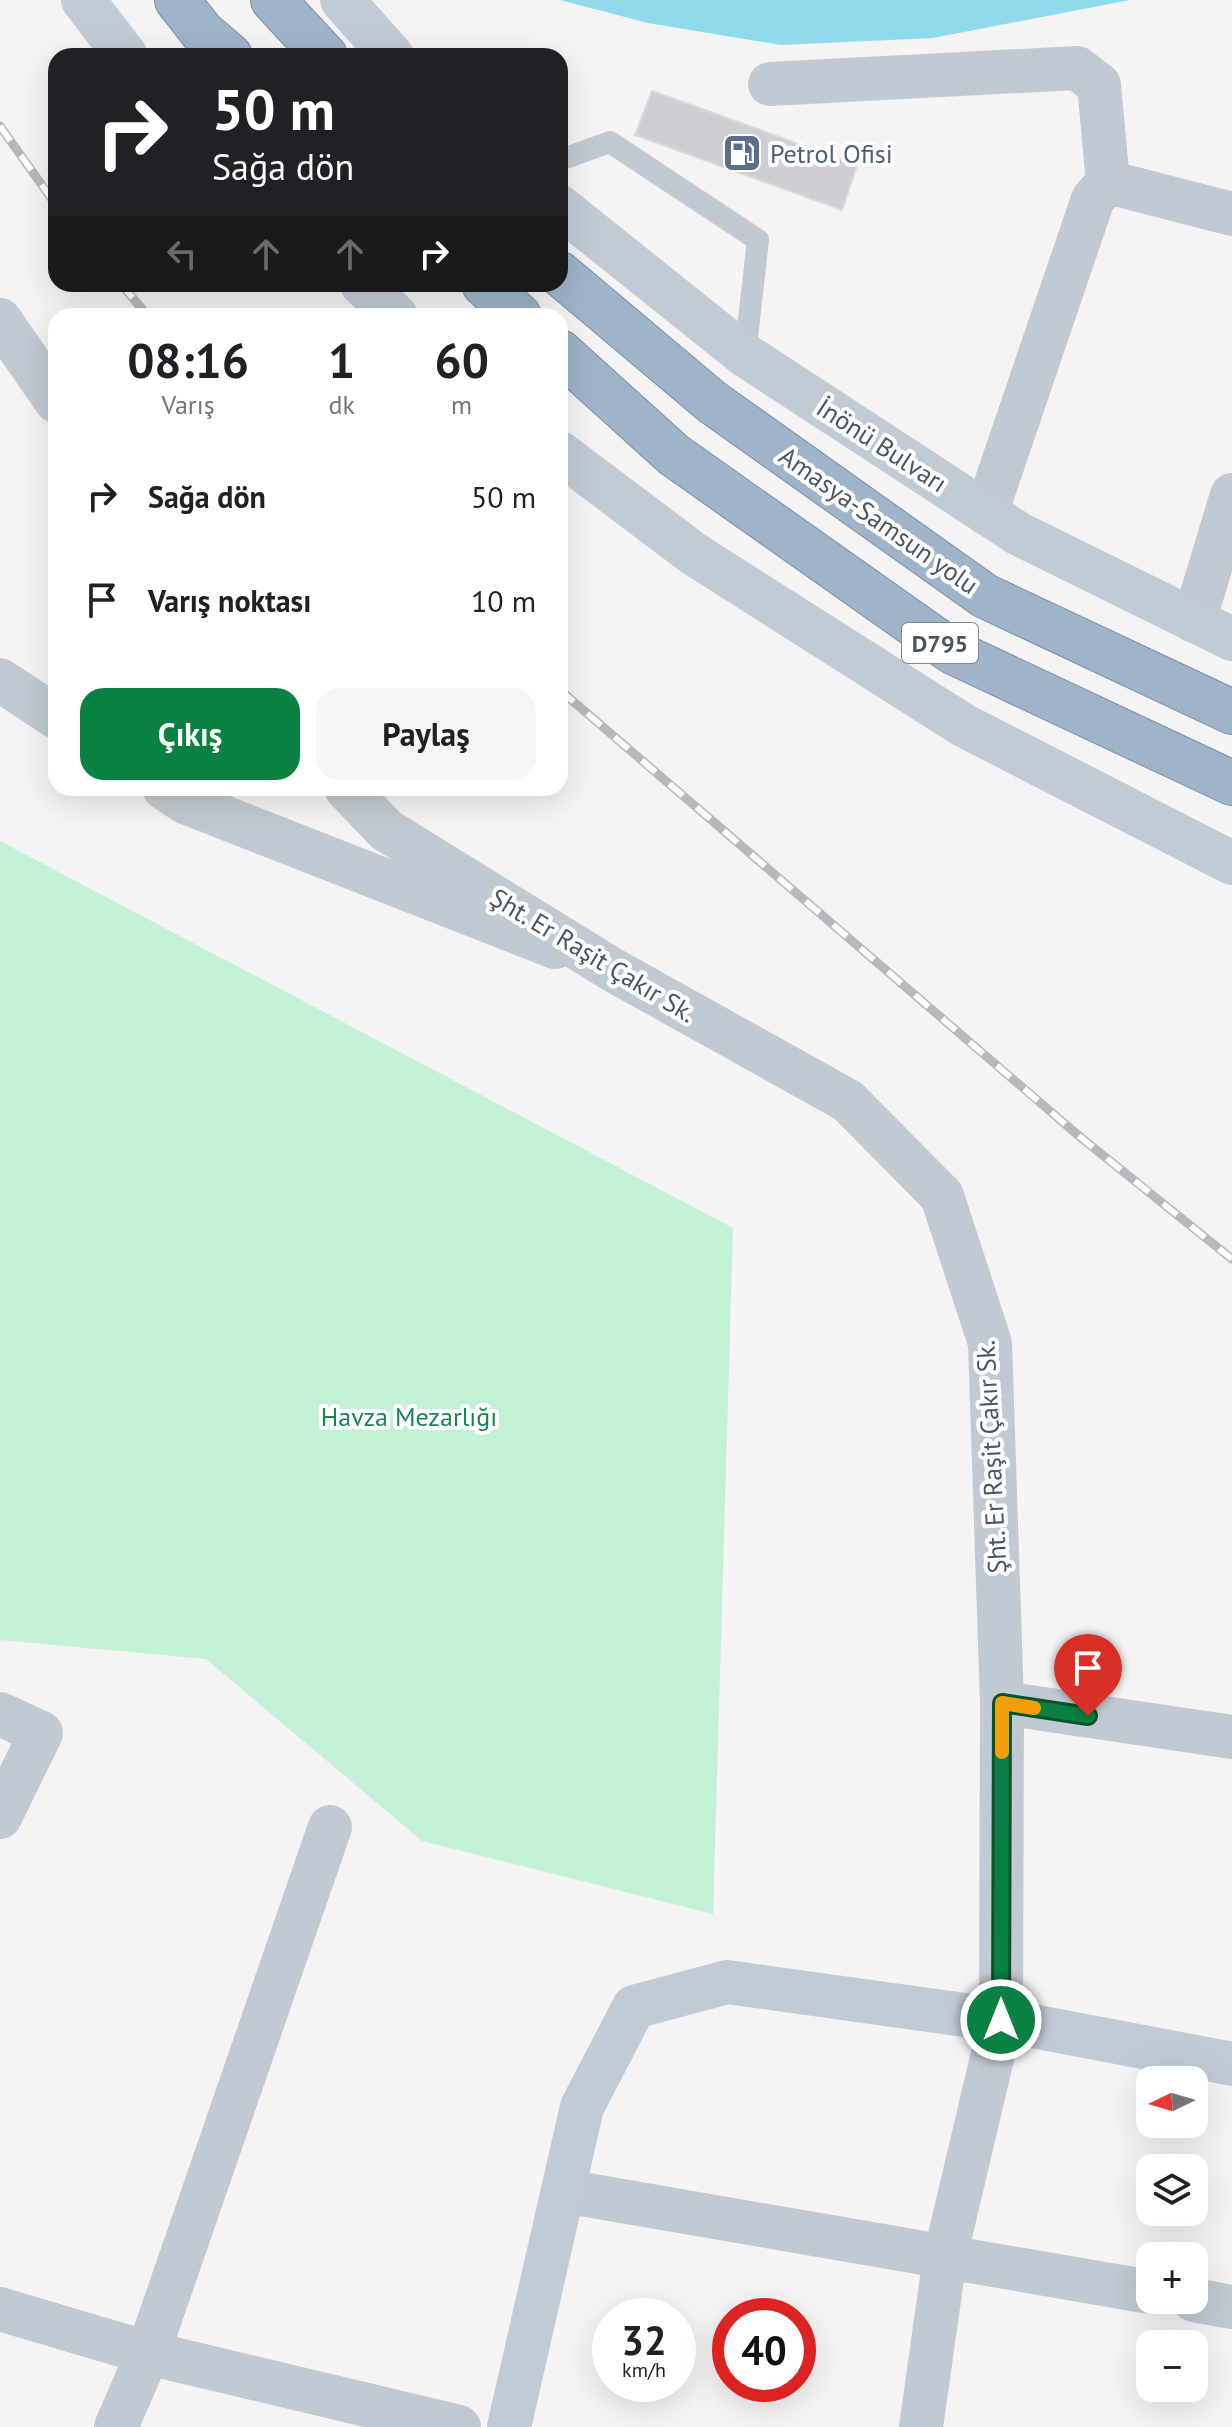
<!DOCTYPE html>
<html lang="tr">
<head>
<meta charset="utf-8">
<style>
  :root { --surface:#fff; --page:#f6f6f6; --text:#202124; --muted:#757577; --accent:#0b8043 }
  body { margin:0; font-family:"PT Sans",sans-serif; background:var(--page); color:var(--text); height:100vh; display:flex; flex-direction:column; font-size:30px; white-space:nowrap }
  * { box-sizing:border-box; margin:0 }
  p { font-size:26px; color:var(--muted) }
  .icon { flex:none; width:44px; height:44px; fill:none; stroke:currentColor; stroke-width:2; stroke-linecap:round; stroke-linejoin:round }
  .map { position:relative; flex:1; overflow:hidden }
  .details { position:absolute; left:48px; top:308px; width:520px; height:488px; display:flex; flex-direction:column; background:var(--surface); border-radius:24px; box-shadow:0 8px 32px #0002 }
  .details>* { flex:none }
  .hud { position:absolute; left:48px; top:48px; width:520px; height:244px; border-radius:24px; box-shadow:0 8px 32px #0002; background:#202124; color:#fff; overflow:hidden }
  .needle { width:52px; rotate:265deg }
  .fabs { position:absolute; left:1136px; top:2066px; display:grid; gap:16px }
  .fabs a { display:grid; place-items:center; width:72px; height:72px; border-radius:16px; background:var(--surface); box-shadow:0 8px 32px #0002; font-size:40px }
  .speed { position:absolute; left:592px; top:2298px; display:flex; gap:16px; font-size:40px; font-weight:700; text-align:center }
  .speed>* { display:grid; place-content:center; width:104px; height:104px; border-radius:50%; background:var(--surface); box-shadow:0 8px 32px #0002; line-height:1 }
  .speed small { font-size:20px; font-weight:400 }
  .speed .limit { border:12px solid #d22; background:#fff; color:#111 }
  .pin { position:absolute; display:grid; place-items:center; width:68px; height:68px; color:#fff; margin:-82px -34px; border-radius:50% 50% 50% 0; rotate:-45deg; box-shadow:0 0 8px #0007 }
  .pin .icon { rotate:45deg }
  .me { position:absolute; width:88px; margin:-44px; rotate:0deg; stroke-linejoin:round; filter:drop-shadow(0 0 6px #0008) }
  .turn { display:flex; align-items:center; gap:28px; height:168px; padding:0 32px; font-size:36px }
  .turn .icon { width:104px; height:104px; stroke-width:2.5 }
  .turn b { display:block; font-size:56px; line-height:68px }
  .lanes { display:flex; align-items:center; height:76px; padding:0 32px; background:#0003; justify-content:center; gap:40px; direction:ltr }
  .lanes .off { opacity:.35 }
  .eta { display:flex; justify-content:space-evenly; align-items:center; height:136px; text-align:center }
  .eta b { font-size:48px; font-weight:800; line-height:56px }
  .cta { display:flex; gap:16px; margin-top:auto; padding:16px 32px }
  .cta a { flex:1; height:92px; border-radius:24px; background:var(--accent); color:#fff; font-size:32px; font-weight:800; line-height:92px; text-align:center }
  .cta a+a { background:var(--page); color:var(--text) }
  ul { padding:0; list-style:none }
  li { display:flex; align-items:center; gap:24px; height:104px; padding:0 32px }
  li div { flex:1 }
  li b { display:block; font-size:30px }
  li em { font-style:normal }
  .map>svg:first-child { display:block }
  .green { fill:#c3f1d5 }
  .water { fill:#90daee }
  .building { fill:#cdcfd5; stroke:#d7d9de; stroke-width:2 }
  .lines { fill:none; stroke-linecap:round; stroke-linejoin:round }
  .trunk-casing { stroke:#7690ad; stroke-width:46 }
  .service { stroke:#c1cad2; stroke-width:22 }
  .minor { stroke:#c1cad2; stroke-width:44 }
  .tertiary { stroke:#c1cad2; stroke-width:44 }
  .secondary { stroke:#c1cbd6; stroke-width:44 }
  .trunk { stroke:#9fb4c9; stroke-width:44 }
  .rail-casing { stroke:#b5b8bd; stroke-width:9 }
  .rail { stroke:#fff; stroke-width:6; stroke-dasharray:18; stroke-linecap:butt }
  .route-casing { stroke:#07532c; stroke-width:20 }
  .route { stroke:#0b8043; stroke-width:14 }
  .slow { stroke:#f59e0b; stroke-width:14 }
  .labels { text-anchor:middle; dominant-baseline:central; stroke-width:8; stroke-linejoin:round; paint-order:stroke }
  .shield { fill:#fff; stroke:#808990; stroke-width:2 }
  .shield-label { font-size:24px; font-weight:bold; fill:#4a5661 }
  .service-label { font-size:26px; fill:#4e5e75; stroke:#fff; text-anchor:start }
  .street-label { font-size:26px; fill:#4a5661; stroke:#fff }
  .park-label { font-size:26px; fill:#17864f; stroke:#fff }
</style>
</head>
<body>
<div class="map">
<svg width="1232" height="2427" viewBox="0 0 1232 2427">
  <rect width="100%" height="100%" fill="#f5f3f3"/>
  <path class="green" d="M 0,841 L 733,1228 L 713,1914 L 422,1841 L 206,1659 L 0,1640 Z"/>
  <path class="water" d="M 560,0 L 1130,0 L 933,38 L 781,45 L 648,23 Z"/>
  <path class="building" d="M 652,91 L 857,165 L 842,210 L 635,135 Z"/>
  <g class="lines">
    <g class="trunk-casing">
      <path id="trunk" d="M 177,0 L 202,32 L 230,56
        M 273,0 L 325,56
        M 560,274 L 712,402 L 985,596 L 1232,712
        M 484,284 L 519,316
        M 560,352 L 674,455 L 953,652 L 1232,783"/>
    </g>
    <path class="service" d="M 560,160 L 610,142 L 758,240 L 745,355"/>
    <path class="minor" d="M 770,84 L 1077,68 L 1099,85 L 1108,182 L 1093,199 L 986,513
      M 1194,621 L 1232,495
      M 0,680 L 56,717
      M 164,788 L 185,802 L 555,947
      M 0,1714 L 41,1733 L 0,1817
      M 564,2191 L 1150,2292
      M 1194,2300 L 1232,2307
      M 0,2309 L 148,2353 L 459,2427
      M 116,2427 L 148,2353 L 330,1827
      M 921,2427 L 945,2257 L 1001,2020"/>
    <path class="tertiary" d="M 1108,182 L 1232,214
      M 0,320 L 56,401
      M 346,788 L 386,830 L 613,970 L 848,1101 L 942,1196 L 990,1343 L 1002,1703 L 1001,2020
      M 1002,1703 L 1232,1737"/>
    <path class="secondary" d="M 83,0 L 126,56
      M 342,0 L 392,56
      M 560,207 L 745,355 L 1019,534 L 1232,639
      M 362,284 L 396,316
      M 560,453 L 694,554 L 963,725 L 1232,863
      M 509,2427 L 582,2107 L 634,2007 L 727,1982 L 1001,2020 L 1232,2064"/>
    <use href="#trunk" class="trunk"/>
    <g class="rail-casing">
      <path id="rail" d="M 0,126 L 56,205
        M 121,284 L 148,316
        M 560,690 L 1079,1136 L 1232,1259"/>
    </g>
    <use href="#rail" class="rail"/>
  </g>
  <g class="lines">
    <g class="route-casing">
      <path id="route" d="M 1001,2020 L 1002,1703 L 1088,1716"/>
    </g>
    <use href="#route" class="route"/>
    <path class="slow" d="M 1002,1752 L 1002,1703 L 1034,1708"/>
  </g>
  <defs>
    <g id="fuel-square" transform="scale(2)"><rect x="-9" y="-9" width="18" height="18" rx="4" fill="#5c6f8a" stroke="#fff"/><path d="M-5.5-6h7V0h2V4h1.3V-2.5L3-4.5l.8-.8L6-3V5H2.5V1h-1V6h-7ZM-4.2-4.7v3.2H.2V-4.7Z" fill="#fff"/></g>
  </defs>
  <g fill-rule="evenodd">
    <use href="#fuel-square" x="742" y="153"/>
  </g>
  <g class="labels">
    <rect class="shield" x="902" y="623" width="76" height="40" rx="6"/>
    <g class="shield-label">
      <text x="940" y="643">D795</text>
    </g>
    <g class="service-label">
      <text x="770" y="153">Petrol Ofisi</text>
    </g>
    <g class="street-label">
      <text transform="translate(882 445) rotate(33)">İnönü Bulvarı</text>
      <text transform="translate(879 520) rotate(35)">Amasya-Samsun yolu</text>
      <text transform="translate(593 955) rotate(31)">Şht. Er Raşit Çakır Sk.</text>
      <text transform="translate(991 1457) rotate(-93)">Şht. Er Raşit Çakır Sk.</text>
    </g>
    <g class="park-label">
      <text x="409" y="1416">Havza Mezarlığı</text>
    </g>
  </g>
</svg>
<div class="fabs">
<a><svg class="needle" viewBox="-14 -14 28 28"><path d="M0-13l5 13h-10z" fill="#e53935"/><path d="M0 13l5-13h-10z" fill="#757577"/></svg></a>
<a><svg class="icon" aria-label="layers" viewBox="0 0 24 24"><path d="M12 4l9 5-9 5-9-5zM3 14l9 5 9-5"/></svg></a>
<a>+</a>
<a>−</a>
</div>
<div class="speed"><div>32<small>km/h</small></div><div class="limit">40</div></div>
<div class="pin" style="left:1088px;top:1716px;background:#d93025"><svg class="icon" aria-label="arrive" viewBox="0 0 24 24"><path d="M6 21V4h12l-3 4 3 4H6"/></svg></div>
<svg class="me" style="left:1001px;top:2020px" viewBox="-20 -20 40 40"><circle r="17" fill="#0b8043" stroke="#fff" stroke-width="3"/><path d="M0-11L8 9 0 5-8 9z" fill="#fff"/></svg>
<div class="hud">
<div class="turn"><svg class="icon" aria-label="right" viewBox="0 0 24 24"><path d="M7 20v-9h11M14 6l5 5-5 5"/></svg><div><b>50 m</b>Sağa dön</div></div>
<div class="lanes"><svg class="icon off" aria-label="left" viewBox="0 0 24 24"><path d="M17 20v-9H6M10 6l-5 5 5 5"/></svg><svg class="icon off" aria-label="ahead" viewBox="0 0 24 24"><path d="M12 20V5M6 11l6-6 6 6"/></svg><svg class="icon off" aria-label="ahead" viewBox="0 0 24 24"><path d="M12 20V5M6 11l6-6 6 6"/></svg><svg class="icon" aria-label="right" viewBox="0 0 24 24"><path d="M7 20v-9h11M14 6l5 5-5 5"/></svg></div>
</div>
<section class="details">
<div class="eta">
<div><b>08:16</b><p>Varış</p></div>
<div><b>1</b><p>dk</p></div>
<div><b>60</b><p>m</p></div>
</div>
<ul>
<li><svg class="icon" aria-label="right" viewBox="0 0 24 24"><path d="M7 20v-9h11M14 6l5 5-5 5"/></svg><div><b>Sağa dön</b></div><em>50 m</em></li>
<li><svg class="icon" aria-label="arrive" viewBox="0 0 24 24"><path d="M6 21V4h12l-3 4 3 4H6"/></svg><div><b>Varış noktası</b></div><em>10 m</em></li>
</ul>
<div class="cta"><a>Çıkış</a><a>Paylaş</a></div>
</section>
</div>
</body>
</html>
